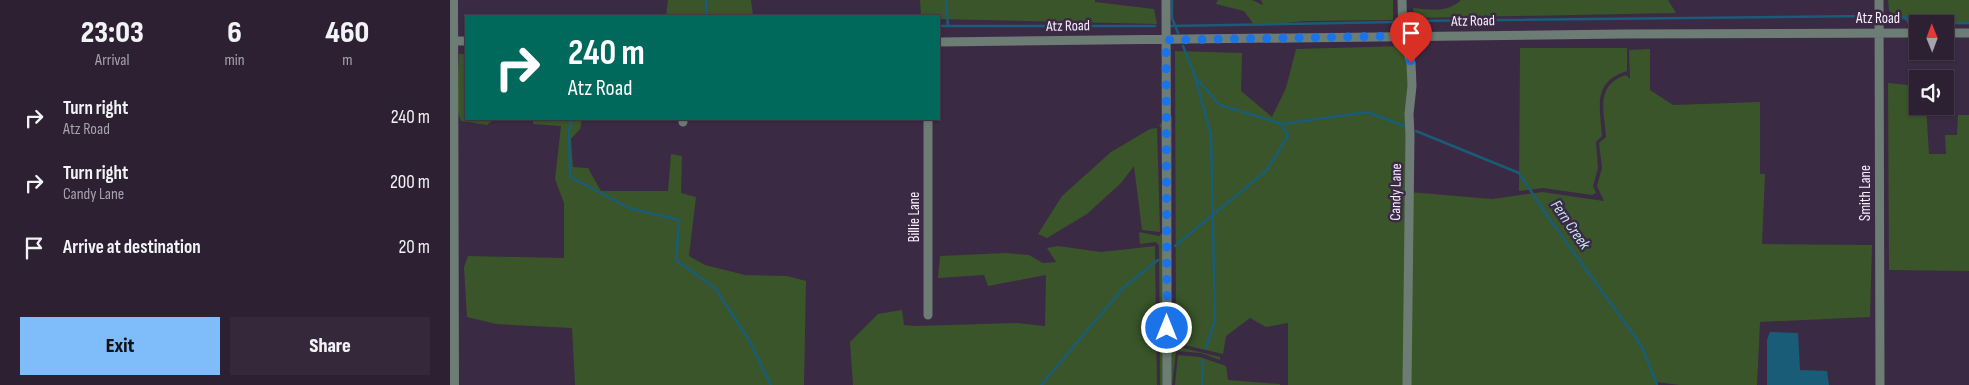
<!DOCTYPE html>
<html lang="en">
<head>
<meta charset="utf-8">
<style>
  :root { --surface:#2c2032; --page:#34283a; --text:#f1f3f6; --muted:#a6a3ac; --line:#483e4d; --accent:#7fbdfa }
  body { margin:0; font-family:"Sofia Sans Condensed",sans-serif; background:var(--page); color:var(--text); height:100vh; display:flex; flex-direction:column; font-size:19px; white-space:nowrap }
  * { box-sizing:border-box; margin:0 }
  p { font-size:16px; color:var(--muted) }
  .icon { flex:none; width:28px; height:28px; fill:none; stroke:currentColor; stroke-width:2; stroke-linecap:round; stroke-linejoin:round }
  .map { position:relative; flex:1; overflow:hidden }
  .drawer { display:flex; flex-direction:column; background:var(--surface); width:450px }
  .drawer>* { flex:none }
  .hud { position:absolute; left:15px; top:15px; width:475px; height:105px; border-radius:0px; box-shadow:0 1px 4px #0004,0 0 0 1px var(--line); background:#00695c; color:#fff; overflow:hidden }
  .needle { width:32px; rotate:359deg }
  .buttons { position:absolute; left:1459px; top:15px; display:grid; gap:10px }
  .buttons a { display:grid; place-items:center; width:45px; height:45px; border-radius:0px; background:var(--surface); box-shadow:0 1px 4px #0004,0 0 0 1px var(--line); font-size:25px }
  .pin { position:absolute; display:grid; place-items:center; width:42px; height:42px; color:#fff; margin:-51px -21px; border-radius:50% 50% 50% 0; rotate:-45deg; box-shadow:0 0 5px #0007 }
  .pin .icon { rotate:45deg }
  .me { position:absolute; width:55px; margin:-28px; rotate:0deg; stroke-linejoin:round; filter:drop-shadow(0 0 4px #0008) }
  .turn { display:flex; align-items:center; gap:18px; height:105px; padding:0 20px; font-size:22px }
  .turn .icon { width:65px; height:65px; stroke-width:2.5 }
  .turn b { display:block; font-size:35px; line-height:42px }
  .eta { display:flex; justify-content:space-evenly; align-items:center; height:85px; text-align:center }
  .eta b { font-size:30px; font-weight:800; line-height:35px }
  .button { display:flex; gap:10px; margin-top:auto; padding:10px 20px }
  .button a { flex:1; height:58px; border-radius:0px; background:var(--accent); color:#111; font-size:20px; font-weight:800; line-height:58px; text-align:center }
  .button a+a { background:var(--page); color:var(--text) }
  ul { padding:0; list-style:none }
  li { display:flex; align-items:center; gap:15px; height:65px; padding:0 20px }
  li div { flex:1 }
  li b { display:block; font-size:19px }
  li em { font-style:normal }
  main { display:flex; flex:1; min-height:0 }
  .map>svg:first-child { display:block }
  .green { fill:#3a5529 }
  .water { fill:#195c77 }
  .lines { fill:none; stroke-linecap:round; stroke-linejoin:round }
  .stream { stroke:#195c77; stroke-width:2.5 }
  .minor { stroke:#6d7d76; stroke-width:9 }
  .tertiary { stroke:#6d7d76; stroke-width:10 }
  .route { stroke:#1a73e8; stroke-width:9; stroke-dasharray:0 16.2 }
  .labels { text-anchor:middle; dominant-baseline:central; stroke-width:5; stroke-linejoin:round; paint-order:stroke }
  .street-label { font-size:15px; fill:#faeeff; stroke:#3b2a43 }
  .water-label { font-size:16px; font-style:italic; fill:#c2e4f5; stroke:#3b2a43 }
</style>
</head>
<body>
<main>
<section class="drawer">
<div class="eta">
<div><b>23:03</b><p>Arrival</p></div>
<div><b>6</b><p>min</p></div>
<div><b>460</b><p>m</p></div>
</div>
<ul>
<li><svg class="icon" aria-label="right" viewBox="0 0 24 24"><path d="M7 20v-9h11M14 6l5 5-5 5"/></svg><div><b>Turn right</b><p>Atz Road</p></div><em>240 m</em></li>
<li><svg class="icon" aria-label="right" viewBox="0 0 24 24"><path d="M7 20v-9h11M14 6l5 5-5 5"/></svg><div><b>Turn right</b><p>Candy Lane</p></div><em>200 m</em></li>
<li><svg class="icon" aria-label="arrive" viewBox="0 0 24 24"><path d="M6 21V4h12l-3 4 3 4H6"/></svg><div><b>Arrive at destination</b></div><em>20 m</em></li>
</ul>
<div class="button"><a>Exit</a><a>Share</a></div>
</section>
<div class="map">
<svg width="1519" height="385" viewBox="0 0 1519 385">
  <rect width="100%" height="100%" fill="#3b2a43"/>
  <path class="green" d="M 218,0 L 301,0 L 303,16 L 216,16 Z
    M 470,0 L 645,0 L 645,2 L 704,9 L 707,24 L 489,19 L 489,16 L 471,16 Z
    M 768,0 L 802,0 L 813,5 L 811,0 L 943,0 L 943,20 L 854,21 L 805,26 L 794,11 L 766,4 Z
    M 1011,0 L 1218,0 L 1226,13 L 965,18 L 963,8 C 981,10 997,13 1011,0 Z
    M 1438,0 L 1519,0 L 1519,23 L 1495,25 L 1468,24 L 1467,27 L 1439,11 Z
    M 956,46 L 961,63 L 959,192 L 1042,199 L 1092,192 L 1154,201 L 1147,186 L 1152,168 L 1149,143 L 1156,137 C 1154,111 1145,85 1176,75 L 1180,79 L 1179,50 L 1200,49 L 1200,90 L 1223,105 L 1310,102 L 1310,174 L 1315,174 L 1312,244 L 1422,245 L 1420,317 L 1310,322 L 1307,385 L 1230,385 L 1206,382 L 1206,385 L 838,385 L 838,323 L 816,327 L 800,318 L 776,336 L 773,354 L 726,343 L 725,51 L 792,53 L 791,91 L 822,117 L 836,88 L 846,49 Z
    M 1070,48 L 1177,48 L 1177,71 C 1142,82 1150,106 1152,136 L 1146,142 L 1148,168 L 1143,186 L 1146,193 L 1142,195 L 1093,188 L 1069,191 Z
    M 9,54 L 16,54 L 16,119 L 44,119 L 37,125 L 11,121 L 6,107 Z
    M 1438,83 L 1467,86 L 1468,106 L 1476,106 L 1479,154 L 1496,154 L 1495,135 L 1507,135 L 1508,115 L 1519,115 L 1519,271 L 1439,270 Z
    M 722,116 L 722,344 L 725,346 L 770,357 L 770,360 L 751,353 L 726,351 L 722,385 L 710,385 L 709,246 L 706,242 L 690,244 L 689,232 L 709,236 L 713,233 L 711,128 L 709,125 Z
    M 83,119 L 132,119 L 130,129 L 121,139 L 123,167 L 138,168 L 151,191 L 218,191 L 221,154 L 232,156 L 231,193 L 246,197 L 239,256 L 255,265 L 295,275 L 337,276 L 356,281 L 354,385 L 125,385 L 122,328 L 46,324 L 17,317 L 14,267 L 18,256 L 114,258 L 114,203 L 105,179 L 111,126 L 83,124 Z
    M 707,128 L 710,232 L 692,230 L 684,166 L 671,183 L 637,214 L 597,238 L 588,234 L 612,196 L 661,152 L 700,129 Z
    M 608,246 L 651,252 L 705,246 L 707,385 L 403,385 L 400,342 L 428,314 L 452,310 L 454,325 L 466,326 L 565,323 L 595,326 L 596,275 L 538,286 L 534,275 L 488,278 L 490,256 L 555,253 L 579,255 L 593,263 L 606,262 L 597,248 Z
    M 728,355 L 750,357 L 776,366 L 778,380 L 830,384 L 830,385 L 725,385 Z"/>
  <path class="water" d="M 1320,332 L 1348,333 L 1350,370 L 1377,371 L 1379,385 L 1317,385 L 1317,340 Z"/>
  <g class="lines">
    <path class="stream" d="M 256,0 L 256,16
      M 496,0 L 498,26
      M 722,0 L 722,18 L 728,33
      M 1436,17 L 1456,17 L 1459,24 L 1519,23
      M 959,21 L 1419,16
      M 489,26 L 705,26
      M 720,26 L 946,22
      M 733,46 L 744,73 L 761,135 L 765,320 L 756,348
      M 746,78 L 770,105 L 832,124 L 917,112 L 954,126
      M 122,119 L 119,132 L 120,177 L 179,208 L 229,220 L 226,260 L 265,288 L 300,342 L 321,385
      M 966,131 L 1069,173 L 1098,217 L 1191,345 L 1207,385
      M 725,246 L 817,170 L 838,136 L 832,125
      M 591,385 L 674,287 L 708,260
      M 752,385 L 753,360"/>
    <path class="minor" d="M 716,0 L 717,385
      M 952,0 L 953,36 L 961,63 L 962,86 L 959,114 L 960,136 L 957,385
      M 1429,0 L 1430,385
      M 1495,33 L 1519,33
      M 3,41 L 16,41
      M 489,42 L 1174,34 L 1468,33
      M 233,119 L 233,122
      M 478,119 L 478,315"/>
    <path class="tertiary" d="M 3,0 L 4,385"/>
  </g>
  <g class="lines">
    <path class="route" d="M 717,328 L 716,40 L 953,36 L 961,63"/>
  </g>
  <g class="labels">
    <g class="street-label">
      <text x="1428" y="18">Atz Road</text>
      <text transform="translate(1023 21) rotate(-1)">Atz Road</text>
      <text transform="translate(618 26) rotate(-1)">Atz Road</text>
      <text transform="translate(946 192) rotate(-89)">Candy Lane</text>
      <text transform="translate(1415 193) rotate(-90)">Smith Lane</text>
      <text transform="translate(464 217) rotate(-90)">Billie Lane</text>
    </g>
    <g class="water-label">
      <text transform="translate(1120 225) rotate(55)">Fern Creek</text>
    </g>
  </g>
</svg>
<div class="buttons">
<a><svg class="needle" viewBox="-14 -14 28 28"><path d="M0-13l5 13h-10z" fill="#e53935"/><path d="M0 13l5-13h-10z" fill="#a6a3ac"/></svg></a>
<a><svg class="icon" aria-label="sound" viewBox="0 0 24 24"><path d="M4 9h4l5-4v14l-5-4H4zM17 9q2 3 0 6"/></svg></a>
</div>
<div class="pin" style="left:961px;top:63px;background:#d93025"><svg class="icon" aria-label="arrive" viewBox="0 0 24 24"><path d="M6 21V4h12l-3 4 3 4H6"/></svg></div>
<svg class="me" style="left:717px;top:328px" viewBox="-20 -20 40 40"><circle r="17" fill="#1a73e8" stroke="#fff" stroke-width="3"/><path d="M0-11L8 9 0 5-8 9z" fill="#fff"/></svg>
<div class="hud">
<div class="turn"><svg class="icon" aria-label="right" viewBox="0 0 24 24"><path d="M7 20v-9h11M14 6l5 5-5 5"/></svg><div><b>240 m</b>Atz Road</div></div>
</div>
</div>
</main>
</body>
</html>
